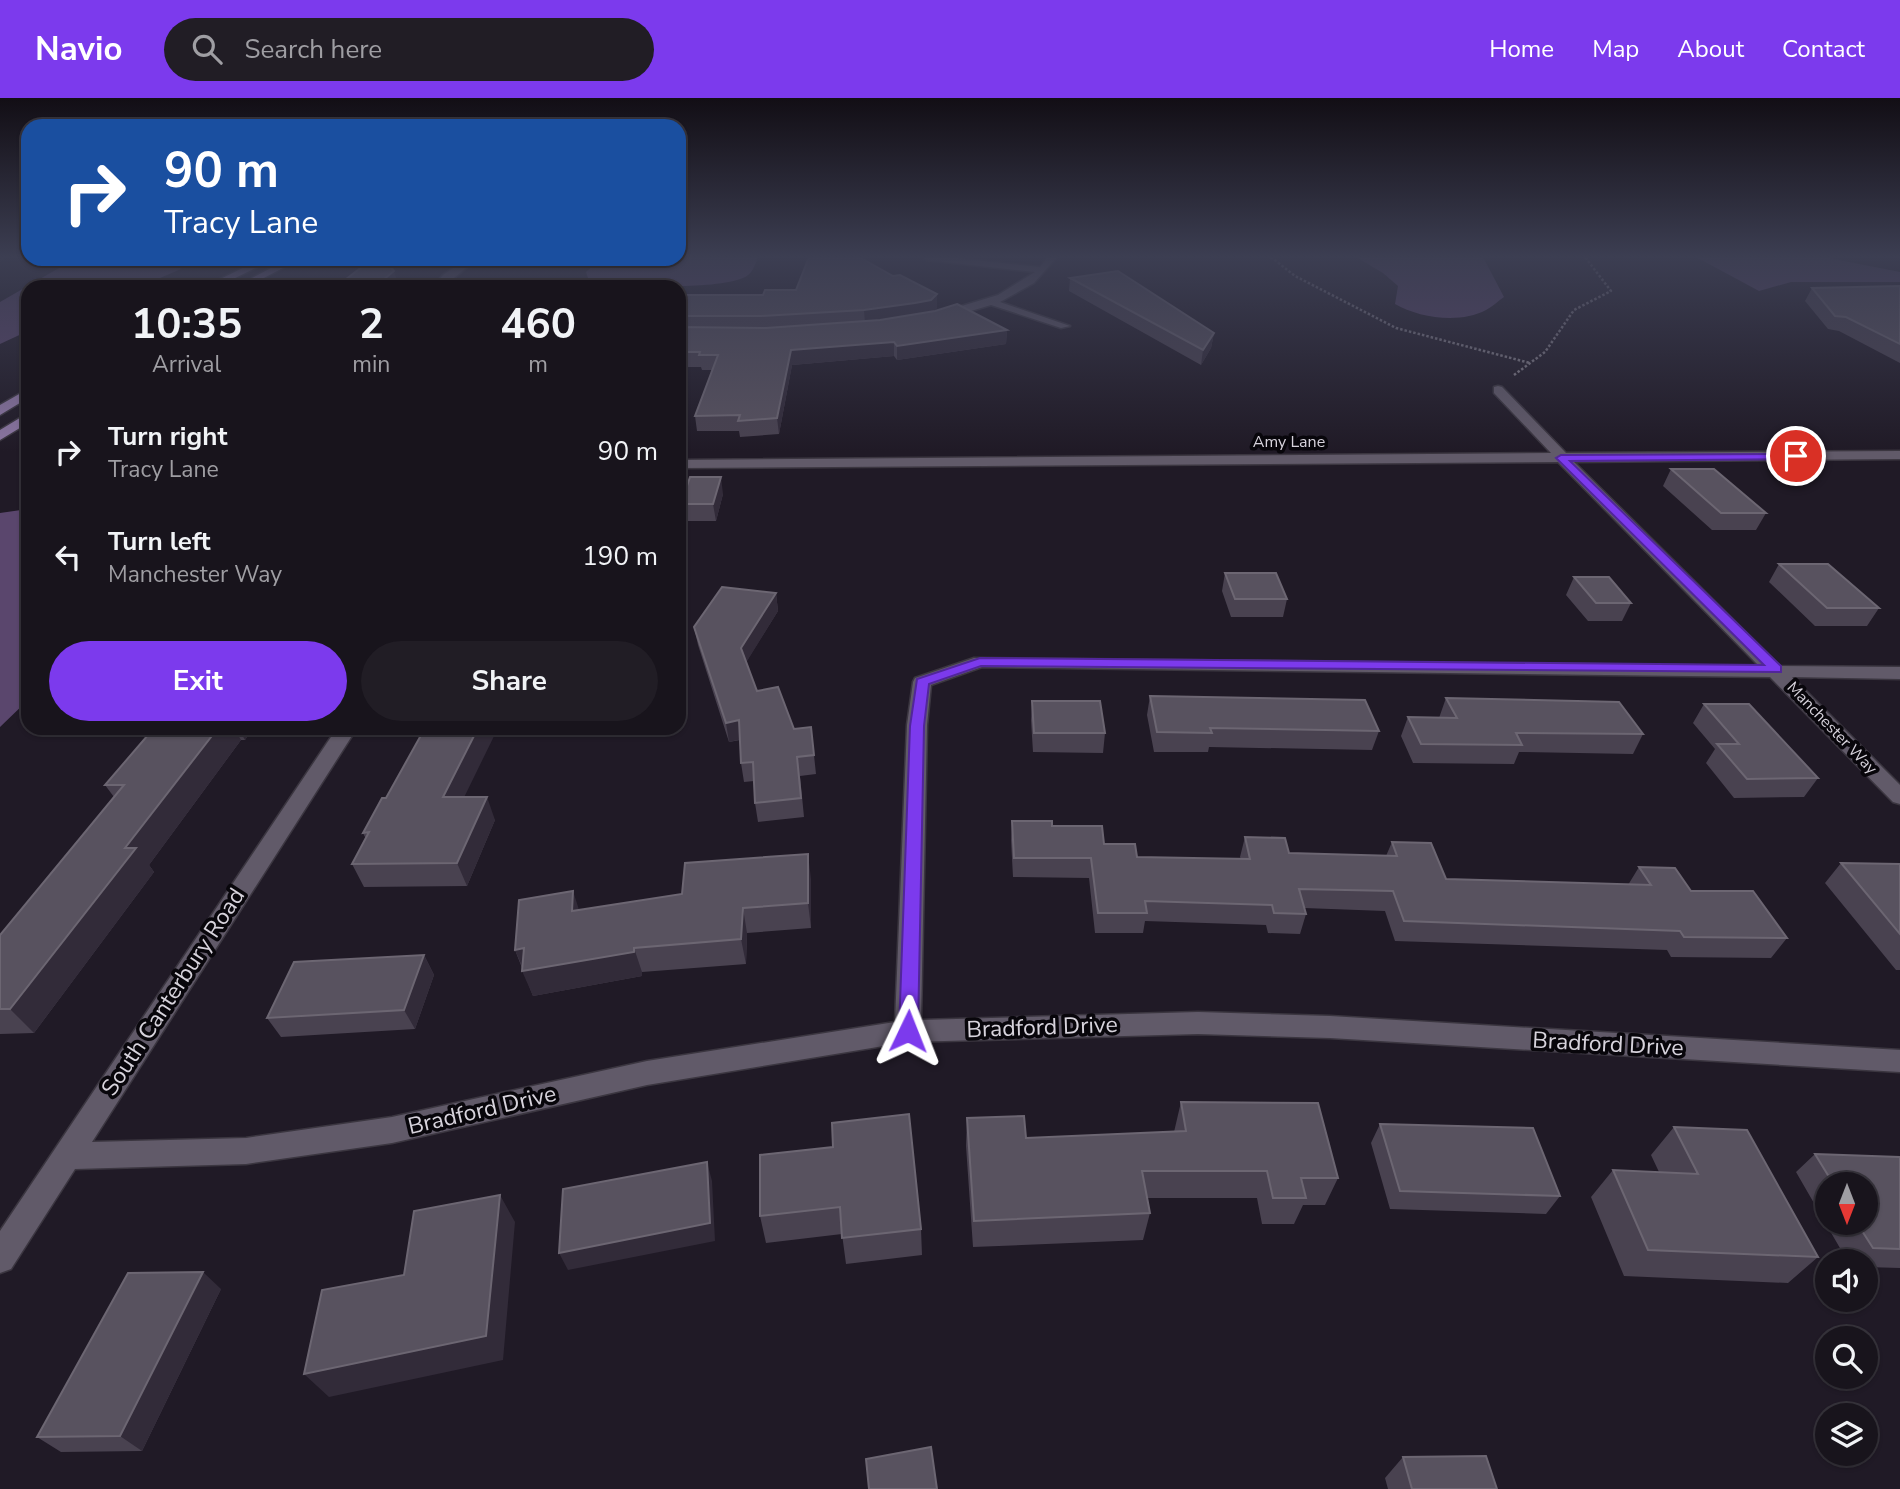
<!DOCTYPE html>
<html lang="en">
<head>
<meta charset="utf-8">
<style>
  :root { --surface:#18141c; --page:#211d25; --text:#f1f3f6; --muted:#9f9ea3; --line:#36333b; --accent:#7c3aed }
  body { margin:0; font-family:"Nunito Sans",sans-serif; background:var(--page); color:var(--text); height:100vh; display:flex; flex-direction:column; font-size:26px; white-space:nowrap }
  * { box-sizing:border-box; margin:0 }
  p { font-size:23px; color:var(--muted) }
  .icon { flex:none; width:38px; height:38px; fill:none; stroke:currentColor; stroke-width:2; stroke-linecap:round; stroke-linejoin:round }
  .map { position:relative; flex:1; overflow:hidden }
  .drawer { position:absolute; left:21px; top:182px; width:665px; height:455px; display:flex; flex-direction:column; background:var(--surface); border-radius:21px; box-shadow:0 2px 5px #0004,0 0 0 2px var(--line) }
  .drawer>* { flex:none }
  .top-card { position:absolute; left:21px; top:21px; width:665px; height:147px; border-radius:21px; box-shadow:0 2px 5px #0004,0 0 0 2px var(--line); background:#1a4fa0; color:#fff; overflow:hidden }
  .needle { width:46px; rotate:180deg }
  .tools { position:absolute; left:1815px; top:1074px; display:grid; gap:14px }
  .tools a { display:grid; place-items:center; width:63px; height:63px; border-radius:50%; background:var(--surface); box-shadow:0 2px 5px #0004,0 0 0 2px var(--line); font-size:35px }
  .pin { position:absolute; display:grid; place-items:center; width:60px; height:60px; color:#fff; margin:-30px; border:4px solid #fff; border-radius:50%; box-shadow:0 2px 7px #0007 }
  .me { position:absolute; width:77px; margin:-38px; rotate:2deg; stroke-linejoin:round; filter:drop-shadow(0 0 5px #0008) }
  .turn { display:flex; align-items:center; gap:24px; height:147px; padding:0 28px; font-size:32px }
  .turn .icon { width:91px; height:91px; stroke-width:2.5 }
  .turn b { display:block; font-size:49px; line-height:60px }
  .eta { display:flex; justify-content:space-evenly; align-items:center; height:119px; text-align:center }
  .eta b { font-size:42px; font-weight:700; line-height:49px }
  .cta { display:flex; gap:14px; margin-top:auto; padding:14px 28px }
  .cta a { flex:1; height:80px; border-radius:42px; background:var(--accent); color:#fff; font-size:28px; font-weight:700; line-height:80px; text-align:center }
  .cta a+a { background:var(--page); color:var(--text) }
  ul { padding:0; list-style:none }
  li { display:flex; align-items:center; gap:21px; height:105px; padding:0 28px }
  li div { flex:1 }
  li b { display:block; font-size:26px }
  li em { font-style:normal }
  header { display:flex; align-items:center; gap:42px; box-sizing:border-box; height:98px; padding:0 35px; background:var(--accent); color:#fff }
  header strong { font-size:33px }
  nav { display:flex; gap:38px; margin-inline-start:auto; font-size:24px }
  .search { width:490px; height:63px; background:var(--page); display:flex; align-items:center; gap:18px; box-sizing:border-box; padding:0 24px; border-radius:38px; color:var(--muted); font-size:26px }
  .map>svg:first-child { display:block }
  .water { fill:#5a466d }
  .lines { fill:none; stroke-linecap:round; stroke-linejoin:round }
  .minor-casing { stroke:#3b3640; stroke-width:3 }
  .major-casing { stroke:#3b3640; stroke-width:3 }
  .path { stroke:#837e88; stroke-width:2.5; stroke-dasharray:2.5 2; stroke-linecap:butt }
  .minor { fill:#615a69; fill-rule:evenodd }
  .major { fill:#8c76a2; fill-rule:evenodd }
  .wall { fill:#494250; fill-rule:evenodd }
  .shaded-wall { fill:#322b39 }
  .building { fill:#58525f; stroke:#6c6672; stroke-width:2 }
  .route { fill:#7c3aed; stroke:#51269a; stroke-width:2 }
  .labels { text-anchor:middle; dominant-baseline:central; stroke-width:7; stroke-linejoin:round; paint-order:stroke }
  .far-street-label { font-size:16px; fill:#d7d3dc; stroke:#08060b }
  .near-street-label { font-size:23px; fill:#d7d3dc; stroke:#08060b }
</style>
</head>
<body>
<header>
<strong>Navio</strong>
<div class="search"><svg class="icon" aria-label="search" viewBox="0 0 24 24"><circle cx="10" cy="10" r="6"/><path d="M15 15l6 6"/></svg>Search here</div>
<nav><a>Home</a><a>Map</a><a>About</a><a>Contact</a></nav>
</header>
<div class="map">
<svg width="1900" height="1391" viewBox="0 0 1900 1391">
  <rect width="100%" height="100%" fill="#201a26"/>
  <path class="water" d="M 679,159 L 758,159 C 755,167 752,177 743,180 C 715,192 620,189 589,183 L 586,174 L 601,161 L 679,161 Z
    M 1356,159 L 1483,159 L 1504,199 C 1498,203 1492,209 1486,212 C 1460,226 1419,220 1395,206 L 1398,188 L 1383,175 Z
    M 1696,159 L 1824,159 L 1900,174 L 1900,184 L 1791,184 L 1759,193 Z
    M 91,165 L 174,166 L 181,171 L 139,189 L 28,189 L 28,233 L 0,246 L 0,204 L 59,170 Z
    M 28,411 L 28,602 L 0,629 L 0,415 Z"/>
  <g class="lines">
    <g class="minor-casing">
      <path id="minor" d="M 921,159 L 947,159 L 1040,169 L 1048,159 L 1057,159 L 1034,185 L 1000,204 L 1070,228 L 1061,230 L 991,207 L 954,218 L 935,220 L 935,216 L 998,197 L 1035,174 L 926,162 Z
        M 466,161 L 477,161 L 443,189 L 433,189 L 443,177 Z
        M 1498,288 L 1502,289 L 1566,355 L 1900,353 L 1900,361 L 1574,364 L 1780,568 L 1900,569 L 1900,581 L 1792,579 L 1900,687 L 1900,706 L 1893,704 L 1770,579 L 982,569 L 931,587 L 927,627 L 921,922 L 1198,914 L 1330,918 L 1900,952 L 1900,974 L 1330,940 L 1198,936 L 908,944 L 647,987 L 392,1045 L 246,1066 L 75,1071 L 11,1171 L 0,1175 L 0,1133 L 337,630 L 357,630 L 92,1044 L 246,1040 L 392,1019 L 647,963 L 895,924 L 907,627 L 913,584 L 915,580 L 974,560 L 1759,568 L 1558,364 L 679,370 L 679,362 L 1551,355 L 1494,295 L 1494,289 Z"/>
    </g>
    <g class="major-casing">
      <path id="major" d="M 261,161 L 274,161 L 217,189 L 204,189 Z
        M 288,161 L 300,161 L 260,182 L 252,180 Z
        M 28,291 L 28,300 L 0,317 L 0,307 Z
        M 28,315 L 28,325 L 0,342 L 0,332 Z"/>
    </g>
    <path class="path" d="M 1271,159 L 1295,178 L 1396,230 L 1530,265
      M 1514,277 L 1545,254 L 1574,212 L 1611,193 L 1585,159"/>
    <use href="#minor" class="minor"/>
    <use href="#major" class="major"/>
  </g>
  <path class="wall" d="M 1070,180 L 1214,235 L 1211,250 L 1201,267 L 1069,193 Z
    M 1900,188 L 1900,265 L 1839,233 L 1828,231 L 1805,203 L 1812,190 Z
    M 679,197 L 937,210 L 933,213 L 1007,232 L 1006,246 L 897,262 L 894,258 L 792,267 L 779,336 L 740,339 L 739,333 L 697,333 L 695,318 L 712,272 L 702,272 L 701,269 L 679,269 Z
    M 1671,371 L 1766,415 L 1756,432 L 1712,432 L 1663,388 Z
    M 723,396 L 716,423 L 684,423 L 681,406 Z
    M 1779,466 L 1879,510 L 1867,528 L 1815,528 L 1769,484 Z
    M 1225,475 L 1287,501 L 1283,519 L 1231,519 L 1222,493 Z
    M 1574,479 L 1631,505 L 1622,523 L 1588,523 L 1566,497 Z
    M 776,495 L 778,513 L 746,564 L 757,593 L 794,631 L 811,629 L 816,676 L 800,678 L 804,719 L 758,724 L 755,705 L 754,683 L 744,684 L 741,665 L 740,642 L 729,644 L 698,547 L 694,529 Z
    M 1150,598 L 1379,633 L 1372,652 L 1209,649 L 1208,654 L 1154,654 L 1147,617 Z
    M 1446,600 L 1643,636 L 1633,656 L 1519,654 L 1514,666 L 1413,665 L 1401,638 L 1408,619 L 1439,620 Z
    M 1032,603 L 1105,635 L 1103,655 L 1033,654 L 1031,622 Z
    M 1704,606 L 1818,680 L 1804,699 L 1734,700 L 1706,665 L 1715,651 L 1693,625 Z
    M 154,630 L 253,630 L 245,642 L 241,642 L 149,767 L 154,774 L 34,935 L 0,936 L 0,837 L 114,699 L 105,687 Z
    M 464,699 L 495,722 L 467,788 L 364,789 L 352,766 L 366,741 L 363,735 Z
    M 1012,723 L 1052,728 L 1137,759 L 1241,761 L 1240,759 L 1245,739 L 1289,755 L 1386,758 L 1392,744 L 1446,781 L 1628,787 L 1639,769 L 1691,793 L 1787,840 L 1771,860 L 1671,859 L 1667,852 L 1395,843 L 1385,813 L 1304,810 L 1306,816 L 1300,836 L 1268,835 L 1266,827 L 1145,823 L 1143,835 L 1095,835 L 1089,780 L 1013,779 L 1011,742 Z
    M 1841,765 L 1900,766 L 1900,872 L 1896,872 L 1825,785 Z
    M 811,781 L 811,830 L 747,835 L 746,866 L 642,874 L 642,878 L 533,898 L 515,852 L 579,812 Z
    M 424,857 L 434,877 L 415,931 L 281,939 L 267,920 Z
    M 1181,1004 L 1338,1080 L 1325,1107 L 1303,1107 L 1294,1126 L 1262,1126 L 1257,1100 L 1147,1100 L 1150,1115 L 1143,1142 L 973,1149 L 966,1048 L 967,1020 L 1026,1040 L 1174,1034 Z
    M 1380,1026 L 1560,1098 L 1546,1116 L 1390,1111 L 1371,1045 Z
    M 1674,1029 L 1818,1159 L 1788,1185 L 1624,1178 L 1591,1099 L 1613,1072 L 1659,1074 L 1651,1057 Z
    M 1815,1056 L 1900,1059 L 1900,1170 L 1866,1169 L 1866,1164 L 1848,1164 L 1796,1074 ZM 1827,1087 L 1866,1087 L 1866,1125 L 1827,1125 Z
    M 760,1057 L 921,1131 L 922,1157 L 846,1166 L 842,1136 L 766,1145 L 760,1118 Z
    M 221,1191 L 142,1353 L 61,1354 L 37,1339 Z
    M 1403,1359 L 1497,1391 L 1388,1391 L 1385,1380 Z"/>
  <path class="shaded-wall" d="M 0,159 L 7,159 L 0,164 Z
    M 394,173 L 398,186 L 395,189 L 375,189 Z
    M 937,196 L 937,210 L 931,215 L 865,226 L 864,212 Z
    M 1007,232 L 1006,246 L 897,262 L 897,248 Z
    M 1214,235 L 1211,250 L 1201,267 L 1203,252 Z
    M 894,244 L 894,258 L 792,267 L 779,336 L 777,320 L 791,252 Z
    M 721,379 L 723,396 L 716,423 L 713,406 Z
    M 776,495 L 778,513 L 744,568 L 741,550 Z
    M 739,622 L 742,641 L 729,644 L 726,625 Z
    M 218,630 L 234,630 L 241,642 L 149,767 L 154,774 L 34,935 L 10,911 L 125,750 Z
    M 238,630 L 253,630 L 245,642 Z
    M 478,630 L 498,630 L 453,722 L 443,699 Z
    M 487,699 L 495,722 L 467,788 L 457,765 Z
    M 808,756 L 811,781 L 811,830 L 808,805 Z
    M 573,793 L 581,818 L 572,813 Z
    M 743,810 L 747,835 L 746,866 L 741,841 Z
    M 524,850 L 634,850 L 642,874 L 642,878 L 533,898 L 522,873 L 524,873 L 515,852 Z
    M 424,857 L 434,877 L 415,931 L 404,912 Z
    M 707,1064 L 712,1083 L 715,1143 L 568,1172 L 559,1155 Z
    M 500,1097 L 515,1124 L 503,1262 L 329,1299 L 304,1276 Z
    M 203,1174 L 221,1191 L 142,1353 L 120,1338 Z"/>
  <path class="building" d="M 809,159 L 859,159 L 893,178 L 900,177 L 937,196 L 931,202 L 915,205 L 864,212 L 761,218 L 679,218 L 679,197 L 763,197 L 765,192 L 796,192 Z
    M 372,161 L 384,161 L 394,173 L 375,189 L 336,189 Z
    M 1118,173 L 1214,235 L 1203,252 L 1070,180 Z
    M 1900,188 L 1900,246 L 1846,219 L 1835,218 L 1812,190 Z
    M 957,206 L 1007,232 L 897,248 L 894,244 L 791,252 L 777,320 L 738,323 L 740,317 L 695,318 L 718,257 L 699,257 L 700,254 L 679,254 L 679,229 L 766,230 L 880,222 L 935,213 Z
    M 1671,371 L 1714,371 L 1766,415 L 1721,415 Z
    M 690,379 L 721,379 L 713,406 L 681,406 Z
    M 1779,466 L 1828,466 L 1879,510 L 1827,510 Z
    M 1225,475 L 1276,475 L 1287,501 L 1235,501 Z
    M 1574,479 L 1609,479 L 1631,505 L 1596,505 Z
    M 722,489 L 776,495 L 741,550 L 757,593 L 778,589 L 794,631 L 811,629 L 814,657 L 797,659 L 801,700 L 755,705 L 753,664 L 741,665 L 739,622 L 726,625 L 694,529 Z
    M 1150,598 L 1365,602 L 1379,633 L 1210,630 L 1212,635 L 1157,634 Z
    M 1446,600 L 1619,604 L 1643,636 L 1516,635 L 1522,647 L 1421,646 L 1408,619 L 1457,620 Z
    M 1032,603 L 1100,603 L 1105,635 L 1034,635 Z
    M 1704,606 L 1749,606 L 1818,680 L 1747,681 L 1717,646 L 1739,646 Z
    M 154,630 L 218,630 L 125,750 L 136,750 L 10,911 L 0,911 L 0,837 L 124,687 L 105,687 Z
    M 425,630 L 478,630 L 443,699 L 487,699 L 457,765 L 352,766 L 369,734 L 363,735 L 382,700 L 386,700 Z
    M 1012,723 L 1052,723 L 1052,728 L 1102,728 L 1104,746 L 1135,746 L 1137,759 L 1250,761 L 1245,739 L 1285,740 L 1289,755 L 1397,758 L 1392,744 L 1431,745 L 1446,781 L 1651,787 L 1639,769 L 1675,770 L 1691,793 L 1753,793 L 1787,840 L 1684,839 L 1680,833 L 1404,823 L 1393,793 L 1299,791 L 1306,816 L 1274,815 L 1272,807 L 1145,803 L 1147,815 L 1098,815 L 1091,760 L 1014,760 Z
    M 808,756 L 808,805 L 743,810 L 741,841 L 634,850 L 634,854 L 522,873 L 524,850 L 515,852 L 519,802 L 573,793 L 572,813 L 682,796 L 685,765 Z
    M 1841,765 L 1900,766 L 1900,836 Z
    M 424,857 L 404,912 L 267,920 L 294,864 Z
    M 1181,1004 L 1318,1005 L 1338,1080 L 1301,1080 L 1306,1100 L 1273,1100 L 1267,1073 L 1142,1073 L 1150,1115 L 974,1123 L 967,1020 L 1024,1018 L 1026,1040 L 1186,1033 Z
    M 909,1016 L 921,1131 L 842,1140 L 840,1109 L 760,1118 L 760,1057 L 833,1049 L 832,1025 Z
    M 1380,1026 L 1533,1030 L 1560,1098 L 1400,1093 Z
    M 1674,1029 L 1747,1032 L 1818,1159 L 1648,1152 L 1613,1072 L 1698,1076 Z
    M 1815,1056 L 1900,1059 L 1900,1151 L 1873,1150 L 1857,1125 L 1866,1125 L 1866,1087 L 1834,1087 Z
    M 707,1064 L 710,1125 L 559,1155 L 563,1091 Z
    M 500,1097 L 486,1238 L 304,1276 L 322,1192 L 404,1177 L 414,1113 Z
    M 203,1174 L 120,1338 L 37,1339 L 128,1175 Z
    M 931,1349 L 937,1391 L 869,1391 L 866,1361 Z
    M 1486,1358 L 1497,1391 L 1412,1391 L 1403,1359 Z"/>
  <linearGradient id="sky" x2="0" y2="1"><stop stop-color="#120e15"/><stop offset="0.45" stop-color="#3c3e52"/><stop offset="1" stop-color="#3c3e52" stop-opacity="0"/></linearGradient>
  <rect width="1900" height="353" fill="url(#sky)"/>
  <path class="route" d="M 1800,356 L 1801,358 L 1796,361 L 1570,363 L 1781,568 L 1781,574 L 981,568 L 929,586 L 924,628 L 918,933 L 915,939 L 908,941 L 901,939 L 899,933 L 910,628 L 917,581 L 980,560 L 1764,567 L 1556,360 L 1561,357 Z"/>
  <g class="labels">
    <g class="far-street-label">
      <text x="1289" y="344">Amy Lane</text>
      <text transform="translate(1832 630) rotate(46)">Manchester Way</text>
    </g>
    <g class="near-street-label">
      <text transform="translate(173 894) rotate(-57)">South Canterbury Road</text>
      <text transform="translate(1042 929) rotate(-2)">Bradford Drive</text>
      <text transform="translate(1608 946) rotate(3)">Bradford Drive</text>
      <text transform="translate(482 1012) rotate(-13)">Bradford Drive</text>
    </g>
  </g>
</svg>
<div class="tools">
<a><svg class="needle" viewBox="-14 -14 28 28"><path d="M0-13l5 13h-10z" fill="#e53935"/><path d="M0 13l5-13h-10z" fill="#9f9ea3"/></svg></a>
<a><svg class="icon" aria-label="sound" viewBox="0 0 24 24"><path d="M4 9h4l5-4v14l-5-4H4zM17 9q2 3 0 6"/></svg></a>
<a><svg class="icon" aria-label="search" viewBox="0 0 24 24"><circle cx="10" cy="10" r="6"/><path d="M15 15l6 6"/></svg></a>
<a><svg class="icon" aria-label="layers" viewBox="0 0 24 24"><path d="M12 4l9 5-9 5-9-5zM3 14l9 5 9-5"/></svg></a>
</div>
<div class="pin" style="left:1796px;top:358px;background:#d93025"><svg class="icon" aria-label="arrive" viewBox="0 0 24 24"><path d="M6 21V4h12l-3 4 3 4H6"/></svg></div>
<svg class="me" style="left:908px;top:933px" viewBox="-20 -20 40 40"><path d="M0-17L14 15 0 8-14 15z" fill="#7c3aed" stroke="#fff" stroke-width="4"/></svg>
<div class="top-card">
<div class="turn"><svg class="icon" aria-label="right" viewBox="0 0 24 24"><path d="M7 20v-9h11M14 6l5 5-5 5"/></svg><div><b>90 m</b>Tracy Lane</div></div>
</div>
<section class="drawer">
<div class="eta">
<div><b>10:35</b><p>Arrival</p></div>
<div><b>2</b><p>min</p></div>
<div><b>460</b><p>m</p></div>
</div>
<ul>
<li><svg class="icon" aria-label="right" viewBox="0 0 24 24"><path d="M7 20v-9h11M14 6l5 5-5 5"/></svg><div><b>Turn right</b><p>Tracy Lane</p></div><em>90 m</em></li>
<li><svg class="icon" aria-label="left" viewBox="0 0 24 24"><path d="M17 20v-9H6M10 6l-5 5 5 5"/></svg><div><b>Turn left</b><p>Manchester Way</p></div><em>190 m</em></li>
</ul>
<div class="cta"><a>Exit</a><a>Share</a></div>
</section>
</div>
</body>
</html>
